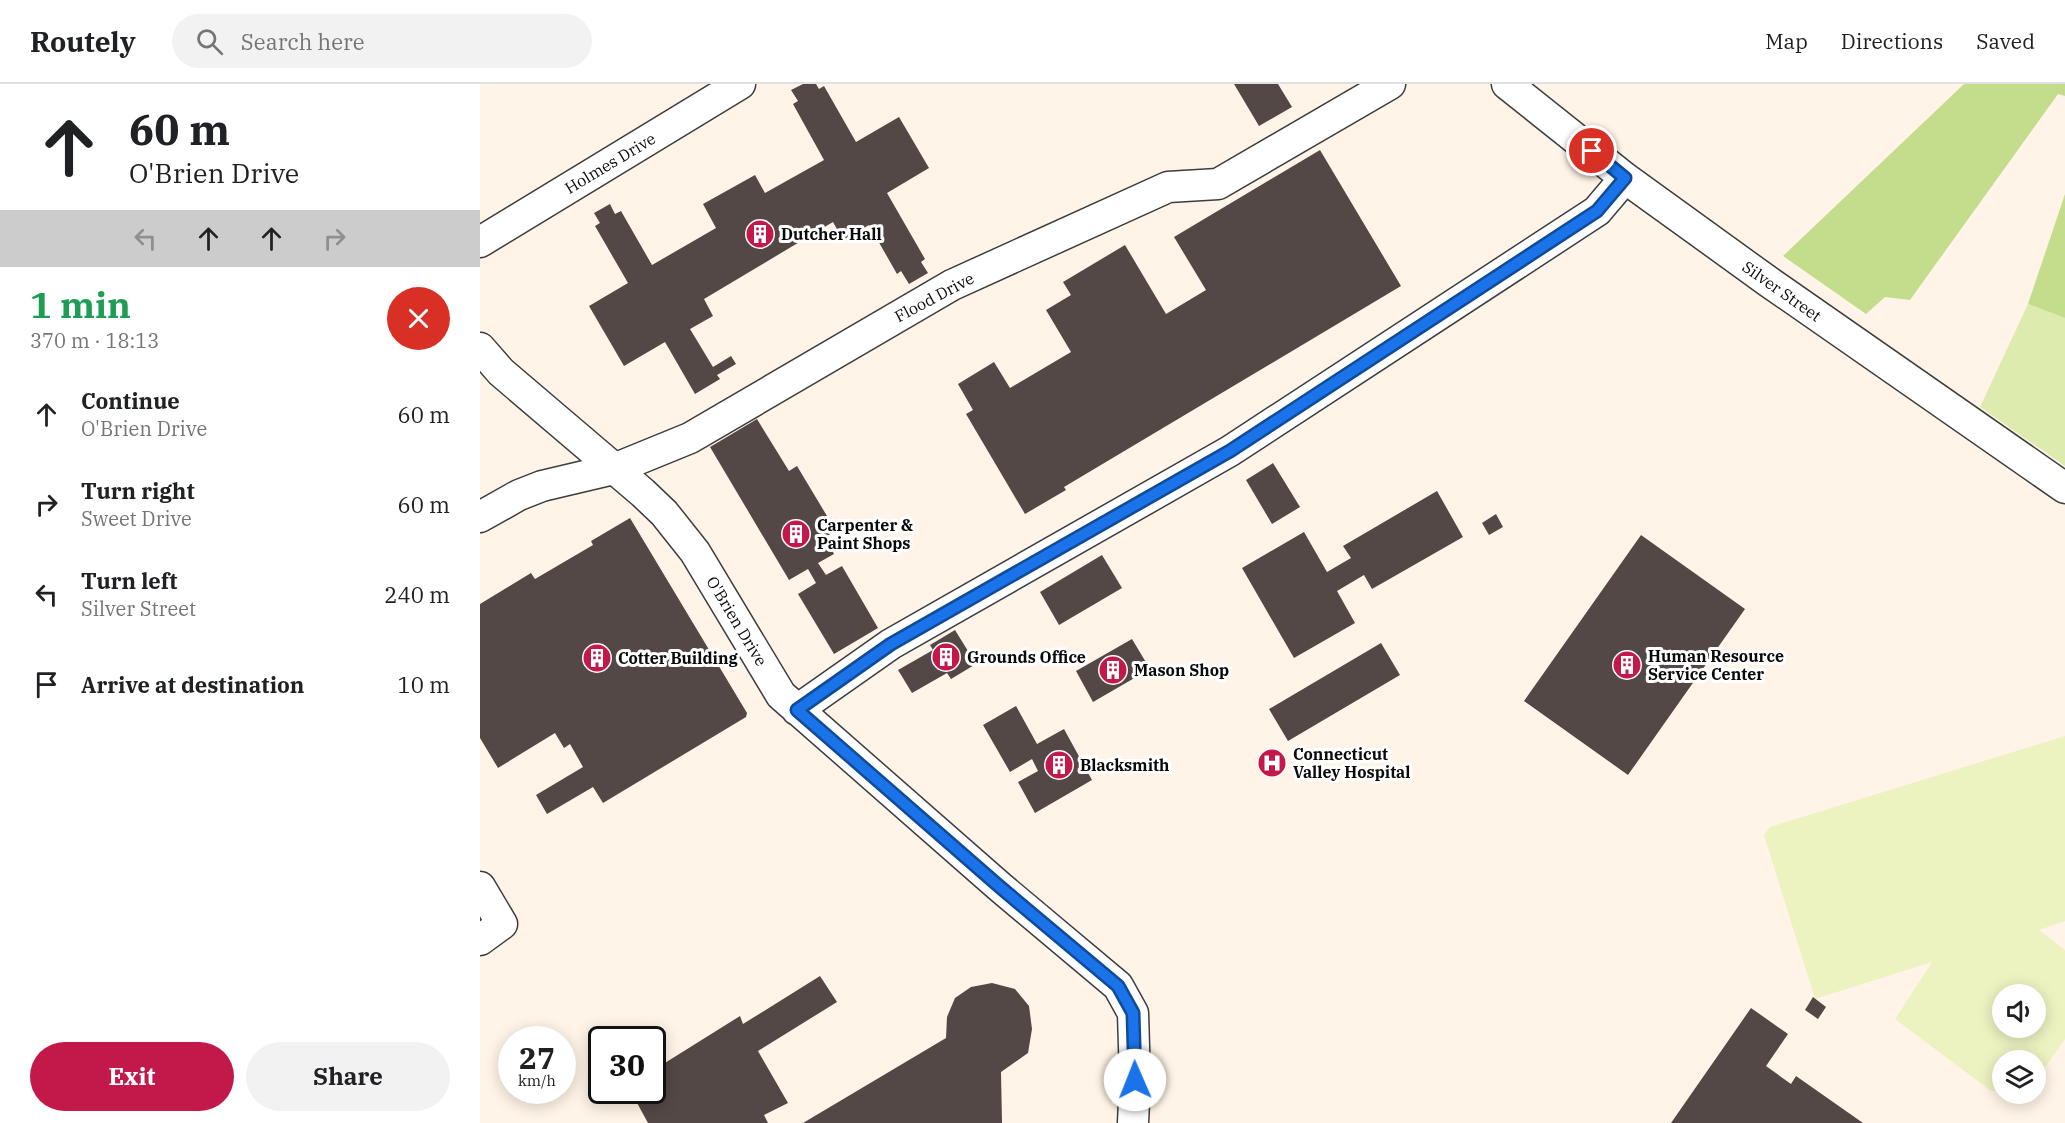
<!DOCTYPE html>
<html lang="en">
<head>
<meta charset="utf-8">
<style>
  :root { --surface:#fff; --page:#f2f2f2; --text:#202124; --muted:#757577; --line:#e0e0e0; --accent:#c3194a }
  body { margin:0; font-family:"IBM Plex Serif",serif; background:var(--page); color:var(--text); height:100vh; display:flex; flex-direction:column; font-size:22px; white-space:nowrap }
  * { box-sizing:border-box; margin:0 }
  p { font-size:20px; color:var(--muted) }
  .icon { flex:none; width:33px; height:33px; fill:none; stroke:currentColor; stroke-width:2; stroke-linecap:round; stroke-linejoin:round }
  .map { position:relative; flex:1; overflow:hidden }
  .sheet { display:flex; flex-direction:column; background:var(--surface); width:480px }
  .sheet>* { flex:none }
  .top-card { background:#fff; color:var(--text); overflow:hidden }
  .tools { position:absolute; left:1512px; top:900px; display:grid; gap:12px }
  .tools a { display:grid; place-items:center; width:54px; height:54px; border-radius:50%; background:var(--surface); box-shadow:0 3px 15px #0003; font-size:30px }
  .speed { position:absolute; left:18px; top:942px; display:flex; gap:12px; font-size:30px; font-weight:700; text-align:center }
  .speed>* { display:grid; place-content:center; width:78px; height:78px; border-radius:50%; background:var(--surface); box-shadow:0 3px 15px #0003; line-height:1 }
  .speed small { font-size:15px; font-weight:400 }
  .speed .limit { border:3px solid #111; border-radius:9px; background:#fff; color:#111 }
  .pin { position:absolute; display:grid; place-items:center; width:51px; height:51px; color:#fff; margin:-26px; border:3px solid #fff; border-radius:50%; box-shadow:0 2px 6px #0007 }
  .me { position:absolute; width:66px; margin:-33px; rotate:359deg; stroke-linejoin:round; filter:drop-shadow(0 0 4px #0008) }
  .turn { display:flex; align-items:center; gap:21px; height:126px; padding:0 30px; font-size:27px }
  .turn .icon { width:78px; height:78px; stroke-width:2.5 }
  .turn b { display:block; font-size:42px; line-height:51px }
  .lanes { display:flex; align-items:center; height:57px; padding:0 30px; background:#0003; justify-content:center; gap:30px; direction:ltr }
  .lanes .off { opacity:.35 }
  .round { display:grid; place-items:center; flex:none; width:63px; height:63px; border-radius:32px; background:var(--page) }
  .headline { display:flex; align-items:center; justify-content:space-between; height:102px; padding:0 30px }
  h1 { font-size:36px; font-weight:800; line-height:45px; color:#1e9e55 }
  .cta { display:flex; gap:12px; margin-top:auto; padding:12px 30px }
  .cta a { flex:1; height:69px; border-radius:36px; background:var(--accent); color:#fff; font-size:24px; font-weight:800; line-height:69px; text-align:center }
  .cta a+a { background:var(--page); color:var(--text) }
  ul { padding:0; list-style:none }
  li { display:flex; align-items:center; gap:18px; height:90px; padding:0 30px }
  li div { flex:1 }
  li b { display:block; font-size:22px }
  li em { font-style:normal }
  header { display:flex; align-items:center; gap:36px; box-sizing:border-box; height:84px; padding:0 30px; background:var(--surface); border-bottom:2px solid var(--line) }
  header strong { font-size:28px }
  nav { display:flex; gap:33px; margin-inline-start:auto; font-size:21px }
  .search { width:420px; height:54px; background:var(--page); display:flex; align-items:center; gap:15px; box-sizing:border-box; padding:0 21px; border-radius:33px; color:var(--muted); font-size:22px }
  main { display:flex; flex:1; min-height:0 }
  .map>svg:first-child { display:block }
  .green { fill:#ddecae }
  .forest { fill:#c4dd8c }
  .pitch { fill:#edf2c1; fill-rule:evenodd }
  .building { fill:#534846 }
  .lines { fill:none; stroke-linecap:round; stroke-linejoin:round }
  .minor-casing { stroke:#3d3d3d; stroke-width:33 }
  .minor { stroke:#fff; stroke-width:30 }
  .route-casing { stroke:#114b97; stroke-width:15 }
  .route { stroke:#1a73e8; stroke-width:10 }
  .labels { text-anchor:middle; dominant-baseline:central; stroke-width:6; stroke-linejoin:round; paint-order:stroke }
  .street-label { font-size:16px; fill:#0a0a0a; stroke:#fff }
  .poi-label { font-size:16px; font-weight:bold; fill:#0a0a0a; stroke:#fff; text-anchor:start }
</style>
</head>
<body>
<header>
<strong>Routely</strong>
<div class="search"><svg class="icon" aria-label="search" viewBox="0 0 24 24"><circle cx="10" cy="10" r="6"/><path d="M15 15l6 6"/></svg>Search here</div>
<nav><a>Map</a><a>Directions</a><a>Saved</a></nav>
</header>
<main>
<section class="sheet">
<div class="top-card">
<div class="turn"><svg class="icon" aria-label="ahead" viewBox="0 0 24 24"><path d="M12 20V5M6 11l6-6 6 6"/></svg><div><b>60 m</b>O'Brien Drive</div></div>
<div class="lanes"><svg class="icon off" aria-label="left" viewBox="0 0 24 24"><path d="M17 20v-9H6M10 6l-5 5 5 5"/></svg><svg class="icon" aria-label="ahead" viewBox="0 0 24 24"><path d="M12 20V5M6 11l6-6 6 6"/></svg><svg class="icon" aria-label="ahead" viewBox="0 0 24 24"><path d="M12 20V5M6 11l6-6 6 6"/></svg><svg class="icon off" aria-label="right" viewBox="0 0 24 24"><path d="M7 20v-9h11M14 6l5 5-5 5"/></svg></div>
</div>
<div class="headline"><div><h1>1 min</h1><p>370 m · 18:13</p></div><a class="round" style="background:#d93025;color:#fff"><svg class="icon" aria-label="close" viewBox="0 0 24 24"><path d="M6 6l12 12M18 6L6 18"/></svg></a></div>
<ul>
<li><svg class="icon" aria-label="ahead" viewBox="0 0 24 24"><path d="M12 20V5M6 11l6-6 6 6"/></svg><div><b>Continue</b><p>O'Brien Drive</p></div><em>60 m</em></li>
<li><svg class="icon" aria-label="right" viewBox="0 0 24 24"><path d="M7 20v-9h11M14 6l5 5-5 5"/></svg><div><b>Turn right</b><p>Sweet Drive</p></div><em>60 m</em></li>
<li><svg class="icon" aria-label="left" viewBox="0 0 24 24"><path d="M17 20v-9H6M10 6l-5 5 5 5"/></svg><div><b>Turn left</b><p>Silver Street</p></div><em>240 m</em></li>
<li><svg class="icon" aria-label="arrive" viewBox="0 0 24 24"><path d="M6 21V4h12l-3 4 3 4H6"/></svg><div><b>Arrive at destination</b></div><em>10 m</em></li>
</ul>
<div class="cta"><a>Exit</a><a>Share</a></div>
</section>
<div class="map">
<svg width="1585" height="1039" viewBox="0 0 1585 1039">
  <rect width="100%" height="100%" fill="#fff4e7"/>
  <path class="green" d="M 1548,220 L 1585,234 L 1585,382 L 1500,323 Z"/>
  <path class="forest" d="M 1484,0 L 1585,0 L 1585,12 L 1578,10 L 1430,216 L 1405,213 L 1386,230 L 1303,172 Z
    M 1585,110 L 1585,234 L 1548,220 Z"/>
  <path class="pitch" d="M 1585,652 L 1585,837 L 1559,846 L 1585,866 L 1585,955 L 1556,996 L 1556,976 L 1522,976 L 1522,1006 L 1511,1007 L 1415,935 L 1452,878 L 1335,915 L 1284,751 L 1290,743 ZM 1522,910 L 1556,910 L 1556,944 L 1522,944 Z"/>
  <path class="building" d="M 323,0 L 336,0 L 339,5 L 344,2 L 376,58 L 419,33 L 449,84 L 407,109 L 445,175 L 441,178 L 448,189 L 429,200 L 421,187 L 417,190 L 389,141 L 363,156 L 353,138 L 224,215 L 233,232 L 210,245 L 233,283 L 251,272 L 256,280 L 237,291 L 240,295 L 215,310 L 185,258 L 144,282 L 109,222 L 148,199 L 115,142 L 120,139 L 114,129 L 130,120 L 135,130 L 141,127 L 172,181 L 236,144 L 223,120 L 275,91 L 285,109 L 344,76 L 313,20 L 318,17 L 311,6 Z
    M 754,0 L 798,0 L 812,23 L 779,42 Z
    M 840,66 L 921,202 L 584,403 L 586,406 L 545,430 L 486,330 L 493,326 L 478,300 L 514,278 L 530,304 L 591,268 L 566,226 L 591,211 L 583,198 L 645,161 L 686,230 L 726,206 L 694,153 Z
    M 277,335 L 309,387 L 317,382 L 356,447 L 345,453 L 354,470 L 338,479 L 346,491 L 362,482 L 398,544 L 354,570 L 318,510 L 336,499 L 328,485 L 309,496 L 230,363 Z
    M 793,379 L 820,423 L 792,440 L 766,396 Z
    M 957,407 L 983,453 L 892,505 L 884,491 L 857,507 L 875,539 L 814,574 L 762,484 L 824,448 L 847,488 L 871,474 L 863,462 Z
    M 1016,430 L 1023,443 L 1009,451 L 1002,439 Z
    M 150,434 L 267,629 L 266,633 L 123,719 L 113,703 L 67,730 L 56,711 L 103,683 L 90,660 L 84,664 L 75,649 L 18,684 L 0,654 L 0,520 L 51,489 L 55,495 L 113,461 L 111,457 Z
    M 1161,451 L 1265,525 L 1148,691 L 1044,617 Z
    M 622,471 L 642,504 L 579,541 L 560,508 Z
    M 475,546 L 496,580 L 471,595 L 467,589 L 432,609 L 418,586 L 453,566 L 450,561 Z
    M 652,555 L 670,585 L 613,618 L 596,587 Z
    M 901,559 L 920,591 L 808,657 L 789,625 Z
    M 536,622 L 557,660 L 584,645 L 612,696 L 555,729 L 538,698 L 558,687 L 552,675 L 530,688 L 503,641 Z
    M 340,892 L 357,918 L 278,967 L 308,1019 L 284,1031 L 288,1039 L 168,1039 L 150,1006 L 172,1006 L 172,987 L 260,932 L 263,940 Z
    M 512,899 L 535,905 L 549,922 L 552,945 L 548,969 L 521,988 L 522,1039 L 323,1039 L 466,954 L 467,933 L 475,914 L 491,903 Z
    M 1333,913 L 1346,923 L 1338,935 L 1325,926 Z
    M 1271,924 L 1308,950 L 1286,982 L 1311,1000 L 1316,992 L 1383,1039 L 1191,1039 Z"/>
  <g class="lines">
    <g class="minor-casing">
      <path id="minor" d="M 1027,0 L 1145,94 L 1289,198 L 1585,404
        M 0,158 L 260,0
        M 0,264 L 21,288 L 163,409 L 184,429 L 215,468 L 301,611 L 520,803 L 638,902 L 653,929 L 655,996 L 653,1039
        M 0,433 L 39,411 L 62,402 L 134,385 L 210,354 L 472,201 L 688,103 L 738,100 L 910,0
        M 317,626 L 411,560 L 750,367 L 1117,127 L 1145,94
        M 0,803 L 22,840 L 0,856"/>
    </g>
    <use href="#minor" class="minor"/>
  </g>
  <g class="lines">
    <g class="route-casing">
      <path id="route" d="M 655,996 L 653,929 L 638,902 L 520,803 L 317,626 L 411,560 L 750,367 L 1117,127 L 1145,94 L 1112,67"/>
    </g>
    <use href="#route" class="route"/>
  </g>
  <defs>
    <g id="building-disc" transform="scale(1.5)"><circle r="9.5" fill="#c3194a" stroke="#fff"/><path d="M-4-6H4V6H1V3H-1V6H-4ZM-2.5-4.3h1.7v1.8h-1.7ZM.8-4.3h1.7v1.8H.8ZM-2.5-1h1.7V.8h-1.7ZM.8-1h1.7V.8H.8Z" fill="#fff"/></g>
    <g id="hospital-disc" transform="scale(1.5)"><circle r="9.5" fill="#c3194a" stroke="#fff"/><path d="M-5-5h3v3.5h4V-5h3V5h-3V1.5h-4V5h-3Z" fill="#fff"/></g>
  </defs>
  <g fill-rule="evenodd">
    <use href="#building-disc" x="280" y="150"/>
    <use href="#building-disc" x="316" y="450"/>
    <use href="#building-disc" x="466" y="573"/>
    <use href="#building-disc" x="117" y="574"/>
    <use href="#building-disc" x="1147" y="581"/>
    <use href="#building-disc" x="633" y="586"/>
    <use href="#hospital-disc" x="792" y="679"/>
    <use href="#building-disc" x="579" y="681"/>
  </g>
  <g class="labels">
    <g class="street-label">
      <text transform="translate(130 79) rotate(-31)">Holmes Drive</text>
      <text transform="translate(1302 207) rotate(35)">Silver Street</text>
      <text transform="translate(454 213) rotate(-28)">Flood Drive</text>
      <text transform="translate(257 537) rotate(59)">O'Brien Drive</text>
    </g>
    <g class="poi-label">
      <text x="301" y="150">Dutcher Hall</text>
      <text x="337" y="441">Carpenter &amp;<tspan x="337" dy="18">Paint Shops</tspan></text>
      <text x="1168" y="572">Human Resource<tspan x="1168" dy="18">Service Center</tspan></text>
      <text x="487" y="573">Grounds Office</text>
      <text x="138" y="574">Cotter Building</text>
      <text x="654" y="586">Mason Shop</text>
      <text x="813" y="670">Connecticut<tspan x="813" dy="18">Valley Hospital</tspan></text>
      <text x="600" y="681">Blacksmith</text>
    </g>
  </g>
</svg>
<div class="tools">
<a><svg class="icon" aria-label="sound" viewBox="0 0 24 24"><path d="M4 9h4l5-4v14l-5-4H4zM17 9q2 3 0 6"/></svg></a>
<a><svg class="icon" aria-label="layers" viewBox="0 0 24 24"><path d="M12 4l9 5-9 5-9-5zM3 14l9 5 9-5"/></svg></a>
</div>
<div class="speed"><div>27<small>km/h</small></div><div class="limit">30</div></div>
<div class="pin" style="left:1112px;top:67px;background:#d93025"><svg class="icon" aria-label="arrive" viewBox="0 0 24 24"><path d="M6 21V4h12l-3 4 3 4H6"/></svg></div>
<svg class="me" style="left:655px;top:996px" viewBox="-20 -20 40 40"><circle r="19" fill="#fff"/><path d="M0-13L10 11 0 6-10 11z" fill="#1a73e8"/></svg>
</div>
</main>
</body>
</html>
